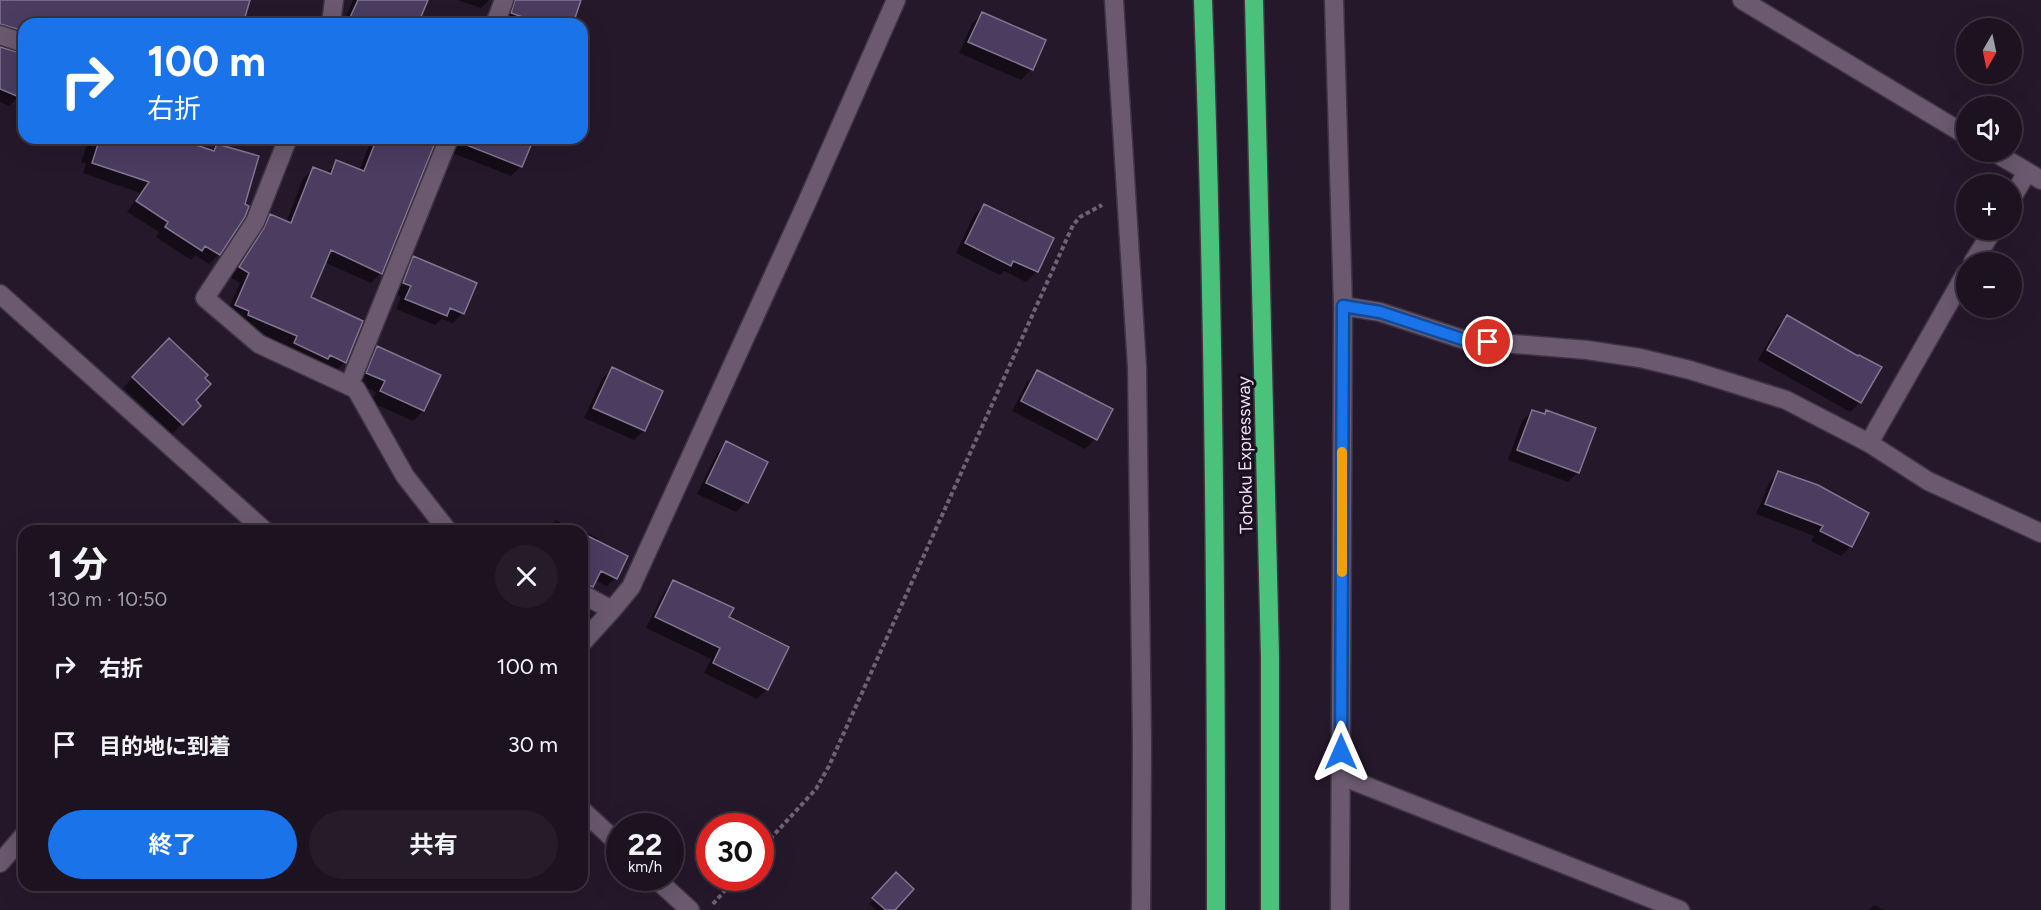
<!DOCTYPE html>
<html lang="ja">
<head>
<meta charset="utf-8">
<style>
  :root { --surface:#1c1220; --page:#251b29; --text:#f1f3f6; --muted:#a09ea5; --line:#3a323e; --accent:#1a73e8 }
  body { margin:0; font-family:Figtree,"Noto Sans JP",sans-serif; background:var(--page); color:var(--text); height:100vh; display:flex; flex-direction:column; font-size:22px; white-space:nowrap }
  * { box-sizing:border-box; margin:0 }
  p { font-size:20px; color:var(--muted) }
  .icon { flex:none; width:33px; height:33px; fill:none; stroke:currentColor; stroke-width:2; stroke-linecap:round; stroke-linejoin:round }
  .map { position:relative; flex:1; overflow:hidden }
  .sheet { position:absolute; left:18px; top:525px; width:570px; height:366px; display:flex; flex-direction:column; background:var(--surface); border-radius:18px; box-shadow:0 6px 24px #0002,0 0 0 2px var(--line) }
  .sheet>* { flex:none }
  .hud { position:absolute; left:18px; top:18px; width:570px; height:126px; border-radius:18px; box-shadow:0 6px 24px #0002,0 0 0 2px var(--line); background:#1a73e8; color:#fff; overflow:hidden }
  .needle { width:39px; rotate:189deg }
  .buttons { position:absolute; left:1956px; top:18px; display:grid; gap:12px }
  .buttons a { display:grid; place-items:center; width:66px; height:66px; border-radius:50%; background:var(--surface); box-shadow:0 6px 24px #0002,0 0 0 2px var(--line); font-size:30px }
  .speed { position:absolute; left:606px; top:813px; display:flex; gap:12px; font-size:30px; font-weight:700; text-align:center }
  .speed>* { display:grid; place-content:center; width:78px; height:78px; border-radius:50%; background:var(--surface); box-shadow:0 6px 24px #0002,0 0 0 2px var(--line); line-height:1 }
  .speed small { font-size:15px; font-weight:400 }
  .speed .limit { border:9px solid #d22; background:#fff; color:#111 }
  .pin { position:absolute; display:grid; place-items:center; width:51px; height:51px; color:#fff; margin:-26px; border:3px solid #fff; border-radius:50%; box-shadow:0 2px 6px #0007 }
  .me { position:absolute; width:66px; margin:-33px; rotate:0deg; stroke-linejoin:round; filter:drop-shadow(0 0 4px #0008) }
  .turn { display:flex; align-items:center; gap:21px; height:126px; padding:0 30px; font-size:27px }
  .turn .icon { width:78px; height:78px; stroke-width:2.5 }
  .turn b { display:block; font-size:42px; line-height:51px }
  .round { display:grid; place-items:center; flex:none; width:63px; height:63px; border-radius:32px; background:var(--page) }
  .head { display:flex; align-items:center; justify-content:space-between; height:102px; padding:0 30px }
  h1 { font-size:36px; font-weight:700; line-height:45px }
  .action { display:flex; gap:12px; margin-top:auto; padding:12px 30px }
  .action a { flex:1; height:69px; border-radius:36px; background:var(--accent); color:#fff; font-size:24px; font-weight:700; line-height:69px; text-align:center }
  .action a+a { background:var(--page); color:var(--text) }
  ul { padding:0; list-style:none }
  li { display:flex; align-items:center; gap:18px; height:78px; padding:0 30px }
  li div { flex:1 }
  li b { display:block; font-size:22px }
  li em { font-style:normal }
  .map>svg:first-child { display:block }
  .shadow { fill:#0007 }
  .building { fill:#4b3c60; stroke:#807690; stroke-width:1.5 }
  .lines { fill:none; stroke-linecap:round; stroke-linejoin:round }
  .street-casing { stroke:#3f3443; stroke-width:21 }
  .secondary-casing { stroke:#3f3443; stroke-width:21 }
  .highway-casing { stroke:#3f3443; stroke-width:21 }
  .path { stroke:#6e6273; stroke-width:4; stroke-dasharray:4.5 3; stroke-linecap:butt }
  .street { stroke:#6a596f; stroke-width:18 }
  .secondary { stroke:#6a596f; stroke-width:18 }
  .highway { stroke:#4bc27c; stroke-width:18 }
  .route-casing { stroke:#114b97; stroke-width:15 }
  .route { stroke:#1a73e8; stroke-width:10 }
  .slow { stroke:#f59e0b; stroke-width:10 }
  .labels { text-anchor:middle; dominant-baseline:central; stroke-width:6; stroke-linejoin:round; paint-order:stroke }
  .street-label { font-size:18px; fill:#eae0ed; stroke:#1c0f21 }
</style>
</head>
<body>
<div class="map">
<svg width="2041" height="910" viewBox="0 0 2041 910">
  <rect width="100%" height="100%" fill="#26182b"/>
  <path class="shadow" d="M 0,0 L 249,0 L 241,24 L 24,24 L 24,48 L 0,36 Z
    M 353,0 L 427,0 L 416,24 L 343,24 Z
    M 457,0 L 489,0 L 481,8 Z
    M 499,0 L 580,0 L 572,24 L 505,24 L 509,16 L 505,15 Z
    M 982,14 L 1044,41 L 1031,69 L 1021,80 L 959,53 L 972,24 Z
    M 0,47 L 24,55 L 24,83 L 19,96 L 9,106 L 0,102 Z
    M 89,138 L 170,138 L 210,152 L 217,145 L 219,254 L 209,264 L 195,255 L 191,260 L 156,237 L 159,232 L 127,212 L 140,193 L 83,173 L 86,164 L 81,162 Z
    M 372,138 L 435,138 L 381,273 L 371,283 L 324,262 L 309,298 L 345,362 L 335,372 L 285,354 L 288,346 L 239,325 L 226,315 L 240,283 L 230,277 L 245,255 L 255,245 L 286,223 L 303,179 L 313,169 L 326,174 L 337,162 L 359,171 Z
    M 444,138 L 532,138 L 521,166 L 511,176 L 450,152 Z
    M 984,205 L 1052,239 L 1036,272 L 1026,282 L 1004,271 L 1000,275 L 956,253 L 974,215 Z
    M 414,258 L 463,313 L 453,323 L 442,319 L 435,325 L 396,309 L 401,297 L 394,293 L 404,268 Z
    M 1787,317 L 1858,358 L 1860,402 L 1850,412 L 1758,360 L 1777,327 Z
    M 378,348 L 423,411 L 413,421 L 371,402 L 376,392 L 357,383 L 368,358 Z
    M 159,350 L 193,401 L 199,406 L 172,434 L 123,388 Z
    M 612,369 L 644,430 L 634,440 L 584,418 L 602,379 Z
    M 1038,372 L 1095,439 L 1085,449 L 1012,411 L 1027,382 Z
    M 1532,411 L 1543,415 L 1547,412 L 1578,472 L 1568,482 L 1508,460 L 1522,421 Z
    M 727,443 L 766,462 L 746,502 L 736,512 L 697,494 L 717,453 Z
    M 1779,473 L 1851,546 L 1841,556 L 1811,541 L 1814,536 L 1756,514 L 1769,483 Z
    M 556,520 L 574,531 L 546,531 Z
    M 579,529 L 598,538 L 596,542 L 615,578 L 607,586 L 595,580 L 586,589 L 582,587 L 582,531 L 577,531 Z
    M 674,581 L 727,618 L 787,648 L 767,689 L 757,699 L 704,673 L 711,659 L 646,628 L 664,592 Z
    M 896,874 L 893,910 L 876,910 L 869,904 Z
    M 1874,905 L 1884,910 L 1869,910 Z"/>
  <path class="building" d="M 0,0 L 250,0 L 243,24 L 24,24 L 24,31 L 0,24 Z
    M 358,0 L 428,0 L 418,24 L 347,24 Z
    M 515,0 L 581,0 L 573,24 L 543,24 L 511,13 Z
    M 982,12 L 1046,40 L 1033,70 L 968,42 Z
    M 0,47 L 24,54 L 24,99 L 0,89 Z
    M 100,138 L 175,138 L 214,151 L 217,144 L 259,156 L 245,204 L 249,206 L 245,217 L 220,255 L 205,246 L 202,251 L 165,227 L 168,222 L 136,201 L 149,182 L 92,163 Z
    M 377,138 L 437,138 L 382,274 L 331,250 L 311,297 L 363,321 L 346,363 L 330,355 L 328,359 L 294,343 L 297,336 L 248,315 L 249,311 L 235,305 L 249,273 L 239,267 L 264,228 L 270,214 L 291,223 L 313,167 L 331,174 L 336,160 L 364,171 Z
    M 460,138 L 534,138 L 522,167 L 459,142 Z
    M 984,204 L 1054,238 L 1038,272 L 1013,261 L 1011,266 L 965,243 Z
    M 413,256 L 477,283 L 464,314 L 450,308 L 447,316 L 405,299 L 411,286 L 403,283 Z
    M 1787,315 L 1858,356 L 1859,355 L 1882,367 L 1861,403 L 1767,350 Z
    M 169,338 L 208,375 L 205,378 L 211,384 L 196,400 L 201,406 L 183,425 L 132,377 Z
    M 377,346 L 441,375 L 424,411 L 380,391 L 385,381 L 366,373 Z
    M 612,367 L 663,391 L 645,431 L 593,408 Z
    M 1037,370 L 1113,409 L 1097,440 L 1021,401 Z
    M 1532,410 L 1545,414 L 1546,410 L 1596,428 L 1579,473 L 1517,450 Z
    M 726,441 L 768,462 L 748,503 L 706,483 Z
    M 1778,471 L 1818,485 L 1869,513 L 1852,547 L 1820,531 L 1823,526 L 1765,504 Z
    M 582,533 L 628,556 L 617,579 L 601,571 L 593,587 L 582,583 Z
    M 673,580 L 734,608 L 729,617 L 789,647 L 768,690 L 713,663 L 720,648 L 655,617 Z
    M 896,872 L 914,889 L 895,910 L 886,910 L 872,898 Z"/>
  <g class="lines">
    <g class="street-casing">
      <path id="street" d="M 1114,0 L 1137,367 L 1142,744 L 1141,910
        M 1334,0 L 1343,306 L 1340,910
        M 1742,0 L 1966,135
        M 331,24 L 334,0
        M 495,24 L 504,0
        M 0,35 L 24,43
        M 288,138 L 255,222 L 205,298 L 259,344 L 356,389 L 405,476 L 448,531
        M 1994,152 L 2041,180
        M 2012,198 L 2027,172
        M 1973,262 L 1993,230
        M 0,294 L 265,531
        M 349,386 L 449,138
        M 1869,443 L 1966,273
        M 582,594 L 612,610
        M 582,643 L 612,610 L 631,587 L 807,202 L 896,0
        M 1341,776 L 1680,910
        M 582,810 L 620,845
        M 0,863 L 24,835
        M 655,878 L 690,910"/>
    </g>
    <g class="secondary-casing">
      <path id="secondary" d="M 1343,306 L 1380,312 L 1465,340 L 1587,350 L 1640,358 L 1690,370 L 1786,400 L 1869,443 L 1928,481 L 2041,533"/>
    </g>
    <g class="highway-casing">
      <path id="highway" d="M 1203,0 C 1214,303 1216,607 1216,910
        M 1254,0 L 1270,657 L 1270,910"/>
    </g>
    <path class="path" d="M 760,850 L 816,789 L 829,766 L 1073,225 L 1080,217 L 1102,205
      M 713,904 L 736,878"/>
    <use href="#street" class="street"/>
    <use href="#secondary" class="secondary"/>
    <use href="#highway" class="highway"/>
  </g>
  <g class="lines">
    <g class="route-casing">
      <path id="route" d="M 1341,752 L 1343,306 L 1380,312 L 1465,340 L 1488,342"/>
    </g>
    <use href="#route" class="route"/>
    <path class="slow" d="M 1342,572 L 1342,452"/>
  </g>
  <g class="labels">
    <g class="street-label">
      <text transform="translate(1245 455) rotate(-91)">Tohoku Expressway</text>
    </g>
  </g>
</svg>
<div class="buttons">
<a><svg class="needle" viewBox="-14 -14 28 28"><path d="M0-13l5 13h-10z" fill="#e53935"/><path d="M0 13l5-13h-10z" fill="#a09ea5"/></svg></a>
<a><svg class="icon" aria-label="sound" viewBox="0 0 24 24"><path d="M4 9h4l5-4v14l-5-4H4zM17 9q2 3 0 6"/></svg></a>
<a>+</a>
<a>−</a>
</div>
<div class="speed"><div>22<small>km/h</small></div><div class="limit">30</div></div>
<div class="pin" style="left:1488px;top:342px;background:#d93025"><svg class="icon" aria-label="arrive" viewBox="0 0 24 24"><path d="M6 21V4h12l-3 4 3 4H6"/></svg></div>
<svg class="me" style="left:1341px;top:752px" viewBox="-20 -20 40 40"><path d="M0-17L14 15 0 8-14 15z" fill="#1a73e8" stroke="#fff" stroke-width="4"/></svg>
<div class="hud">
<div class="turn"><svg class="icon" aria-label="right" viewBox="0 0 24 24"><path d="M7 20v-9h11M14 6l5 5-5 5"/></svg><div><b>100 m</b>右折</div></div>
</div>
<section class="sheet">
<div class="head"><div><h1>1 分</h1><p>130 m · 10:50</p></div><a class="round"><svg class="icon" aria-label="close" viewBox="0 0 24 24"><path d="M6 6l12 12M18 6L6 18"/></svg></a></div>
<ul>
<li><svg class="icon" aria-label="right" viewBox="0 0 24 24"><path d="M7 20v-9h11M14 6l5 5-5 5"/></svg><div><b>右折</b></div><em>100 m</em></li>
<li><svg class="icon" aria-label="arrive" viewBox="0 0 24 24"><path d="M6 21V4h12l-3 4 3 4H6"/></svg><div><b>目的地に到着</b></div><em>30 m</em></li>
</ul>
<div class="action"><a>終了</a><a>共有</a></div>
</section>
</div>
</body>
</html>
